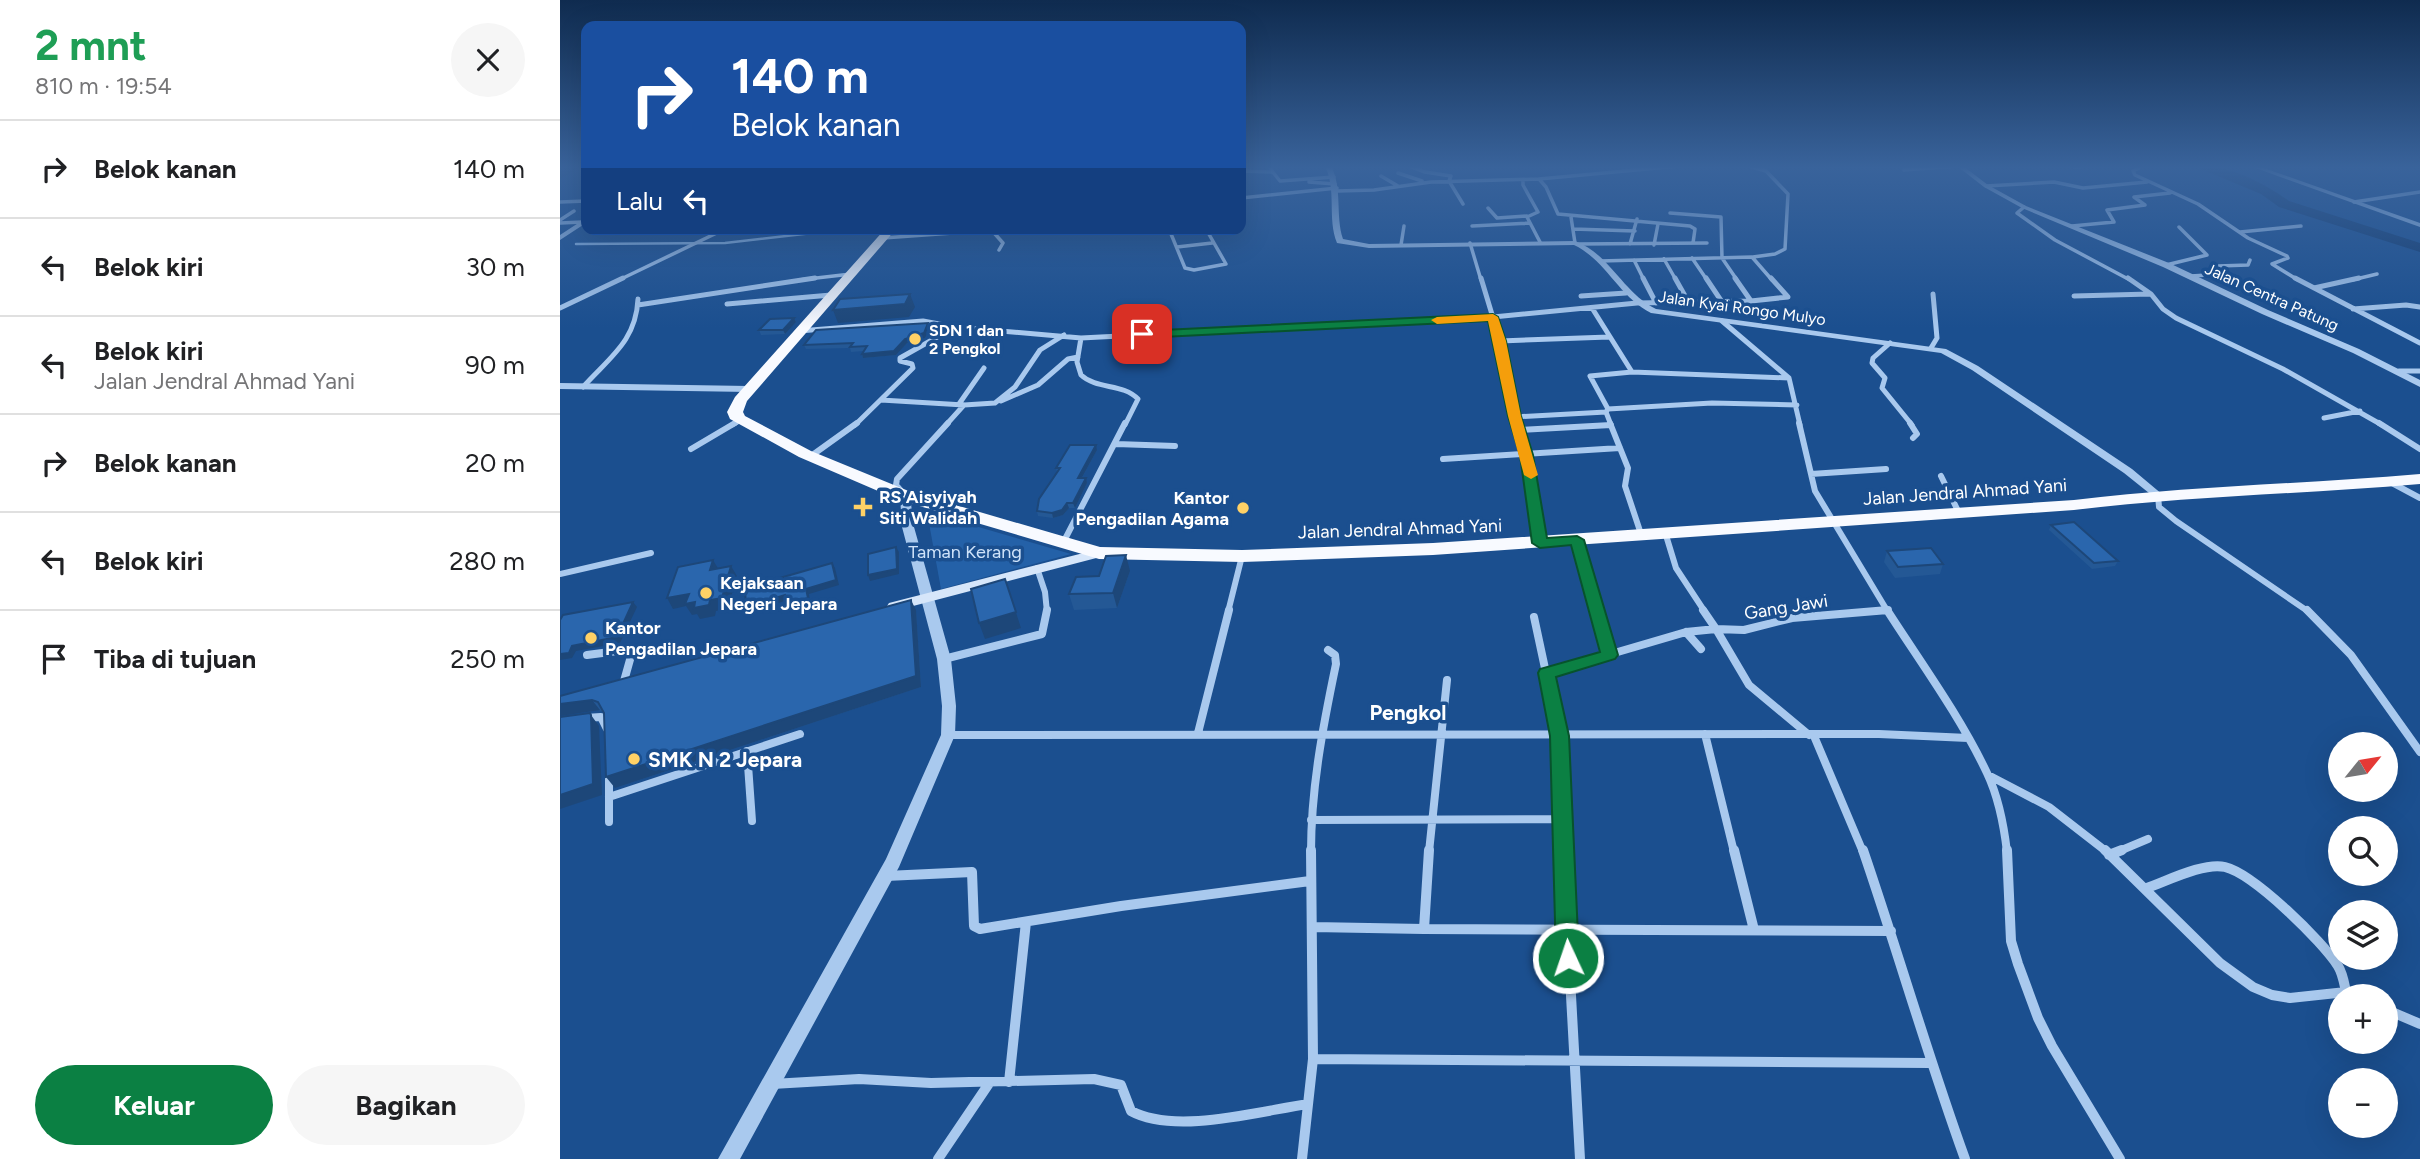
<!DOCTYPE html>
<html lang="id">
<head>
<meta charset="utf-8">
<style>
  :root { --surface:#fff; --page:#f6f6f6; --text:#202124; --muted:#757577; --line:#e0e0e0; --accent:#0b8043 }
  body { margin:0; font-family:Figtree,sans-serif; background:var(--page); color:var(--text); height:100vh; display:flex; flex-direction:column; font-size:26px; white-space:nowrap }
  * { box-sizing:border-box; margin:0 }
  p { font-size:23px; color:var(--muted) }
  .icon { flex:none; width:38px; height:38px; fill:none; stroke:currentColor; stroke-width:2; stroke-linecap:round; stroke-linejoin:round }
  .map { position:relative; flex:1; overflow:hidden }
  .sheet { display:flex; flex-direction:column; background:var(--surface); width:560px }
  .sheet>* { flex:none }
  .top-card { position:absolute; left:21px; top:21px; width:665px; height:214px; border-radius:14px; box-shadow:0 7px 28px #0002; background:#1a4fa0; color:#fff; overflow:hidden }
  .needle { width:46px; rotate:60deg }
  .buttons { position:absolute; left:1768px; top:732px; display:grid; gap:14px }
  .buttons a { display:grid; place-items:center; width:70px; height:70px; border-radius:50%; background:var(--surface); box-shadow:0 7px 28px #0002; font-size:35px }
  .pin { position:absolute; display:grid; place-items:center; width:60px; height:60px; color:#fff; margin:-30px; border-radius:14px; box-shadow:0 4px 10px #0006 }
  .me { position:absolute; width:77px; margin:-38px; rotate:357deg; stroke-linejoin:round; filter:drop-shadow(0 0 5px #0008) }
  .turn { display:flex; align-items:center; gap:24px; height:147px; padding:0 35px; font-size:32px }
  .turn .icon { width:91px; height:91px; stroke-width:2.5 }
  .turn b { display:block; font-size:49px; line-height:60px }
  .then { display:flex; align-items:center; height:66px; padding:0 35px; background:#0003; gap:14px; font-size:26px }
  .round { display:grid; place-items:center; flex:none; width:74px; height:74px; border-radius:37px; background:var(--page) }
  .headline { display:flex; align-items:center; justify-content:space-between; height:119px; padding:0 35px }
  h1 { font-size:42px; font-weight:700; line-height:52px; color:#1e9e55 }
  .button { display:flex; gap:14px; margin-top:auto; padding:14px 35px }
  .button a { flex:1; height:80px; border-radius:42px; background:var(--accent); color:#fff; font-size:28px; font-weight:700; line-height:80px; text-align:center }
  .button a+a { background:var(--page); color:var(--text) }
  ul { padding:0; list-style:none }
  li { display:flex; align-items:center; gap:21px; height:98px; padding:0 35px; border-top:2px solid var(--line) }
  li div { flex:1 }
  li b { display:block; font-size:26px }
  li em { font-style:normal }
  main { display:flex; flex:1; min-height:0 }
  .map>svg:first-child { display:block }
  .green { fill:#2461a8 }
  .lines { fill:none; stroke-linecap:round; stroke-linejoin:round }
  .stream { stroke:#9cc4f0; stroke-width:2.5 }
  .river { fill:#123a6d; fill-rule:evenodd }
  .minor-far4 { stroke:#a9c9ee; stroke-width:3.5 }
  .minor-far3 { stroke:#a9c9ee; stroke-width:5 }
  .minor-far2 { stroke:#a9c9ee; stroke-width:6 }
  .minor-far1 { stroke:#a9c9ee; stroke-width:8 }
  .minor { stroke:#a9c9ee; stroke-width:10 }
  .tertiary { fill:#a9c9ee; fill-rule:evenodd }
  .secondary { fill:#d6e6fa; fill-rule:evenodd }
  .trunk { fill:#f8faff; fill-rule:evenodd }
  .wall { fill:#245895 }
  .shaded-wall { fill:#1d4779 }
  .building { fill:#2a66ad; stroke:#1d4779; stroke-width:2 }
  .route { fill:#0b8043; stroke:#07532c; stroke-width:2 }
  .slow { fill:#f59e0b }
  .poi-dot { fill:#ffd166; stroke:#1b4f8f; stroke-width:2.5 }
  .labels { text-anchor:middle; dominant-baseline:central; stroke-width:7; stroke-linejoin:round; paint-order:stroke }
  .far-street-label { font-size:16px; fill:#fff; stroke:#1b4f8f }
  .far-poi-label { font-size:16px; font-weight:bold; fill:#fff; stroke:#1b4f8f; text-anchor:start }
  .street-label { font-size:18px; fill:#fff; stroke:#1b4f8f }
  .poi-label { font-size:18px; font-weight:bold; fill:#fff; stroke:#1b4f8f; text-anchor:start }
  .park-label { font-size:18px; fill:#cfe3fa; stroke:#1b4f8f }
  .quarter-label { font-size:21px; font-weight:bold; fill:#fff; stroke:#1b4f8f }
  .near-poi-label { font-size:21px; font-weight:bold; fill:#fff; stroke:#1b4f8f; text-anchor:start }
</style>
</head>
<body>
<main>
<section class="sheet">
<div class="headline"><div><h1>2 mnt</h1><p>810 m · 19:54</p></div><a class="round"><svg class="icon" aria-label="close" viewBox="0 0 24 24"><path d="M6 6l12 12M18 6L6 18"/></svg></a></div>
<ul>
<li><svg class="icon" aria-label="right" viewBox="0 0 24 24"><path d="M7 20v-9h11M14 6l5 5-5 5"/></svg><div><b>Belok kanan</b></div><em>140 m</em></li>
<li><svg class="icon" aria-label="left" viewBox="0 0 24 24"><path d="M17 20v-9H6M10 6l-5 5 5 5"/></svg><div><b>Belok kiri</b></div><em>30 m</em></li>
<li><svg class="icon" aria-label="left" viewBox="0 0 24 24"><path d="M17 20v-9H6M10 6l-5 5 5 5"/></svg><div><b>Belok kiri</b><p>Jalan Jendral Ahmad Yani</p></div><em>90 m</em></li>
<li><svg class="icon" aria-label="right" viewBox="0 0 24 24"><path d="M7 20v-9h11M14 6l5 5-5 5"/></svg><div><b>Belok kanan</b></div><em>20 m</em></li>
<li><svg class="icon" aria-label="left" viewBox="0 0 24 24"><path d="M17 20v-9H6M10 6l-5 5 5 5"/></svg><div><b>Belok kiri</b></div><em>280 m</em></li>
<li><svg class="icon" aria-label="arrive" viewBox="0 0 24 24"><path d="M6 21V4h12l-3 4 3 4H6"/></svg><div><b>Tiba di tujuan</b></div><em>250 m</em></li>
</ul>
<div class="button"><a>Keluar</a><a>Bagikan</a></div>
</section>
<div class="map">
<svg width="1860" height="1159" viewBox="0 0 1860 1159">
  <rect width="100%" height="100%" fill="#1b4f8f"/>
  <path class="green" d="M 367,512 L 511,554 L 381,589 Z"/>
  <g class="lines">
    <path class="stream" d="M 16,244 L 165,243 L 279,230"/>
    <path class="river" d="M 1634,166 C 1667,164 1702,182 1729,201 L 1860,243 L 1860,252 L 1719,207 L 1701,194 Z"/>
    <path class="minor-far4" d="M 708,166 L 720,181 L 774,177
      M 849,166 L 865,172 L 891,176 L 889,181 L 903,204
      M 1188,166 L 1206,171 L 1228,194 L 1225,249 L 1215,254 L 1193,257
      M 1575,166 L 1579,168 L 1573,171 L 1575,175 L 1638,204 L 1688,238 L 1727,256 L 1728,258 L 1712,264 L 1738,280
      M 1514,167 L 1528,166
      M 1344,170 L 1397,166
      M 681,171 L 712,172
      M 838,173 L 862,181
      M 821,176 L 838,186
      M 979,179 L 1119,166
      M 963,180 L 963,185 L 978,212 L 967,217 L 980,242
      M 749,182 L 775,184
      M 1426,186 L 1494,182 L 1523,188 L 1587,182
      M 777,191 L 814,190 L 871,182 L 979,179 L 986,187 L 998,214 L 1130,226 L 1135,229 L 1133,243
      M 681,198 L 777,188
      M 0,202 L 26,201
      M 1794,202 L 1860,192
      M 1464,207 L 1457,213 L 1495,240 L 1570,280
      M 928,208 L 937,218 L 967,216
      M 1110,213 L 1161,217 L 1162,258 L 1177,280
      M 1011,217 L 1015,243
      M 0,220 L 14,211
      M 0,223 L 23,222
      M 912,226 L 969,223
      M 1512,226 L 1554,222 L 1547,210 L 1585,205 L 1574,197 L 1610,193
      M 436,229 L 435,234 L 443,243 L 439,250
      M 609,229 L 625,268 L 634,270 L 666,264 L 646,229
      M 1013,229 L 1075,231
      M 1680,232 L 1741,226
      M 323,238 L 435,230
      M 910,243 L 921,280
      M 1018,244 L 1147,243
      M 1070,244 L 1077,219
      M 841,245 L 844,226
      M 1094,245 L 1098,224
      M 617,247 L 652,243
      M 1132,258 L 1147,280
      M 1104,259 L 1116,280
      M 1074,260 L 1084,280
      M 1040,261 L 1192,257 L 1212,280
      M 1606,265 L 1647,255 L 1619,227
      M 1631,276 L 1663,274 L 1658,266 L 1688,265 L 1690,260
      M 59,280 L 165,229
      M 239,280 L 291,274
      M 1792,280 L 1817,274"/>
    <path class="minor-far3" d="M 921,278 L 940,341 L 957,425
      M 1083,278 L 1096,303
      M 1115,278 L 1129,303
      M 1146,278 L 1162,302
      M 1175,278 L 1191,301
      M 1568,278 L 1591,294 L 1603,309 L 1616,318 L 1723,369 L 1822,425
      M 1735,278 L 1860,343
      M 1754,288 L 1799,278
      M 1021,296 L 1066,293
      M 1514,296 L 1590,294
      M 167,304 L 271,295
      M 78,305 L 255,278
      M 0,308 L 63,278
      M 1032,308 L 1072,372 L 1229,378
      M 1793,309 L 1846,305 L 1860,307
      M 1162,321 L 1229,378 L 1240,425
      M 239,331 L 363,321 L 395,327 L 521,338 L 517,362 L 521,375 C 537,390 563,383 578,399 L 565,425
      M 521,338 L 933,317 L 1077,303 L 1191,301 L 1228,297 L 1211,278
      M 940,341 L 1049,337
      M 1330,343 L 1313,358 L 1312,363 L 1325,378 L 1322,388 L 1352,425
      M 1371,348 L 1377,338 L 1373,294
      M 1839,371 L 1860,371
      M 23,387 C 50,357 76,341 78,299
      M 321,400 L 404,405 L 435,403 L 455,387 L 480,350 L 504,335
      M 441,401 L 478,385 L 508,359 L 518,357
      M 399,404 L 424,368
      M 1048,409 L 1030,376 L 1072,372
      M 954,417 L 1046,412
      M 1764,418 L 1800,411
      M 172,425 L 179,421
      M 295,425 L 353,368 L 352,364 L 340,361 L 340,358 L 395,327
      M 386,425 L 404,405
      M 1051,425 L 1046,412 L 1048,409 L 1152,403 L 1237,405"/>
    <path class="minor-far2" d="M 956,423 L 967,455 L 980,543
      M 1050,423 L 1068,468 L 1065,486 L 1081,534
      M 1239,423 L 1255,491 L 1328,612
      M 1350,423 L 1357,434 L 1353,438
      M 1819,423 L 1860,449
      M 959,430 L 1051,425
      M 556,444 L 615,446
      M 131,449 L 175,423
      M 251,456 L 297,423
      M 883,459 L 1060,448
      M 1251,474 L 1326,469
      M 1381,476 L 1399,513
      M 1832,483 L 1860,498
      M 342,492 L 336,485 L 337,479 L 388,423
      M 1598,495 L 1599,507 L 1616,521 L 1749,612
      M 1105,532 L 1116,568 L 1145,612
      M 1017,540 L 1037,612
      M 503,543 L 565,423
      M 477,568 L 485,592 L 487,612
      M 0,574 L 91,553
      M 668,612 L 682,556
      M 1309,612 L 1328,610"/>
    <path class="minor-far1" d="M 1036,610 L 1049,655
      M 1143,610 L 1156,629 L 1184,630 L 1232,618 L 1328,610
      M 1327,610 C 1361,663 1400,716 1427,773 C 1438,796 1444,826 1447,852
      M 1747,610 L 1791,655 L 1860,752
      M 974,617 L 986,673
      M 1126,632 L 1141,649
      M 27,655 L 73,649 L 64,681
      M 384,659 L 482,634 L 487,610
      M 25,718 L 41,717 L 47,729
      M 638,733 L 669,610
      M 1145,734 L 1174,852
      M 388,735 L 1319,734 L 1408,738
      M 1254,736 L 1303,852
      M 187,751 L 192,821
      M 49,772 L 49,822
      M 1428,775 L 1489,807 L 1547,852
      M 49,797 L 240,734
      M 751,820 L 1002,819
      M 751,852 C 751,788 763,726 776,664 L 775,655 L 768,650
      M 869,852 L 887,680
      M 1004,852 L 1000,736 L 986,673 L 1126,632 L 1156,629 L 1189,685 L 1249,735
      M 1557,852 L 1588,839"/>
    <path class="minor" d="M 869,850 L 864,929 L 1331,931
      M 1003,850 L 1020,1159
      M 1174,850 L 1194,930
      M 1303,850 C 1338,952 1368,1057 1405,1159
      M 1447,850 L 1451,941 L 1458,964 L 1478,1018 L 1492,1046 L 1560,1159
      M 1545,850 L 1660,963 L 1693,987 L 1712,995 L 1730,998 L 1786,992
      M 1549,855 L 1562,850
      M 326,876 L 412,872 L 414,926 L 420,929 L 561,906 L 750,881
      M 1587,888 C 1607,881 1644,862 1665,867 C 1694,874 1762,941 1778,966 C 1783,974 1784,983 1786,992 L 1795,996
      M 753,927 L 864,929
      M 1825,1009 L 1860,1024
      M 753,1059 L 1370,1063
      M 449,1082 L 466,922
      M 212,1084 L 299,1079 L 371,1083 L 534,1079 L 561,1085 L 571,1111 C 615,1135 700,1111 748,1104
      M 378,1159 L 430,1082
      M 742,1159 L 753,1059 L 751,850"/>
    <path class="tertiary" d="M 765,166 L 771,166 C 783,189 775,215 783,239 L 809,244 L 1015,241 C 1050,254 1063,293 1096,309 L 1386,349 L 1418,366 L 1572,469 L 1603,495 L 1598,498 L 1594,497 L 1564,473 L 1412,370 L 1381,353 L 1091,313 C 1059,297 1046,260 1014,245 L 809,248 L 777,243 C 767,218 777,191 765,166 Z
      M 1397,166 L 1403,166 L 1428,185 L 1466,206 L 1609,263 L 1708,310 L 1799,349 L 1860,380 L 1860,387 L 1793,353 L 1702,314 L 1603,267 L 1462,208 L 1424,187 Z
      M 1690,166 L 1698,166 L 1860,223 L 1860,227 Z
      M 26,218 L 26,223 L 0,240 L 0,235 Z
      M 0,383 L 189,386 L 194,389 L 189,392 L 0,389 Z
      M 345,493 L 350,496 L 354,527 L 391,659 L 396,706 L 395,735 L 339,867 L 180,1159 L 158,1159 L 326,859 L 381,735 L 382,706 L 377,659 L 342,527 L 340,496 Z"/>
    <path class="secondary" d="M 539,549 L 546,553 L 544,556 L 334,611 L 327,606 L 329,603 Z"/>
    <path class="trunk" d="M 325,229 L 336,229 L 187,401 L 183,412 L 185,416 L 251,451 L 351,492 L 540,547 L 682,550 L 873,543 L 1514,500 C 1629,486 1745,484 1860,474 L 1860,484 C 1745,494 1629,496 1514,510 L 873,555 L 682,562 L 539,559 L 339,500 L 239,457 L 170,419 L 167,412 L 175,397 Z"/>
  </g>
  <path class="wall" d="M 0,166 L 26,166 L 26,168 L 19,168 Z
    M 234,318 L 236,322 L 225,334 L 201,335 L 199,330 Z
    M 368,323 L 370,328 L 365,338 L 347,343 L 336,355 L 303,358 L 302,354 L 304,351 L 291,352 L 290,348 L 246,349 L 244,345 Z
    M 537,450 L 522,478 L 527,483 L 515,508 L 509,508 L 503,515 L 493,518 L 478,516 L 477,511 L 497,472 L 496,468 Z
    M 1491,525 L 1558,561 L 1555,566 L 1532,569 L 1489,530 Z
    M 1327,551 L 1383,564 L 1380,574 L 1335,578 L 1324,562 Z
    M 570,571 L 557,608 L 514,610 L 509,594 L 539,576 Z
    M 356,610 L 361,687 L 55,788 L 44,712 L 0,696 Z"/>
  <path class="shaded-wall" d="M 0,166 L 18,166 L 19,168 L 0,179 Z
    M 350,294 L 355,307 L 349,317 L 278,323 L 273,310 Z
    M 234,318 L 236,322 L 225,334 L 223,330 Z
    M 368,323 L 370,328 L 365,338 L 347,343 L 336,355 L 303,358 L 302,354 L 345,339 Z
    M 536,445 L 537,450 L 519,483 L 518,478 Z
    M 526,478 L 527,483 L 515,508 L 513,503 Z
    M 507,503 L 509,508 L 503,515 L 493,518 L 492,513 Z
    M 336,547 L 339,552 L 339,574 L 310,581 L 308,575 Z
    M 566,555 L 570,571 L 557,608 L 553,593 Z
    M 153,560 L 159,570 L 150,570 Z
    M 272,563 L 275,568 L 279,585 L 249,594 L 250,603 L 229,609 L 227,604 L 246,589 Z
    M 171,566 L 177,576 L 168,608 L 156,611 L 155,616 L 140,619 L 137,614 L 132,615 L 126,606 L 113,609 L 107,598 L 129,594 L 150,600 Z
    M 445,579 L 461,628 L 425,639 L 419,623 Z
    M 225,595 L 228,600 L 189,612 L 186,607 Z
    M 351,600 L 356,610 L 361,687 L 55,788 L 46,777 Z
    M 73,602 L 77,607 L 60,643 L 16,651 L 12,658 L 0,660 L 0,654 Z
    M 32,700 L 40,710 L 0,716 L 0,704 Z
    M 31,715 L 39,726 L 42,795 L 0,809 L 0,795 Z"/>
  <path class="building" d="M 350,294 L 345,304 L 273,310 L 280,299 Z
    M 234,318 L 223,330 L 199,330 L 210,319 Z
    M 368,323 L 364,333 L 345,339 L 334,351 L 302,354 L 307,346 L 290,347 L 293,343 L 244,345 L 256,330 Z
    M 510,445 L 536,445 L 518,478 L 526,478 L 513,503 L 507,503 L 502,510 L 492,513 L 477,511 L 479,499 L 500,468 L 496,468 Z
    M 1514,522 L 1558,561 L 1534,563 L 1491,525 Z
    M 336,547 L 337,569 L 308,575 L 308,554 Z
    M 1371,548 L 1383,564 L 1338,567 L 1327,551 Z
    M 566,555 L 553,593 L 509,594 L 516,577 L 539,576 L 546,556 Z
    M 153,560 L 150,570 L 171,566 L 162,598 L 150,600 L 149,605 L 134,608 L 135,602 L 125,604 L 129,594 L 107,598 L 118,567 Z
    M 272,563 L 276,580 L 246,589 L 248,598 L 227,604 L 225,595 L 186,607 L 185,588 Z
    M 445,579 L 456,612 L 419,623 L 411,589 Z
    M 351,600 L 356,676 L 46,777 L 44,713 L 38,702 L 32,700 L 0,704 L 0,696 Z
    M 73,602 L 57,637 L 12,646 L 9,653 L 0,654 L 0,620 L 3,615 Z
    M 30,713 L 31,715 L 33,784 L 0,795 L 0,717 Z"/>
  <linearGradient id="sky" x2="0" y2="1"><stop stop-color="#0f2b4f"/><stop offset="0.51" stop-color="#39639b"/><stop offset="1" stop-color="#39639b" stop-opacity="0"/></linearGradient>
  <rect width="1860" height="328" fill="url(#sky)"/>
  <path class="route" d="M 933,314 L 938,317 L 946,341 L 961,416 L 973,455 L 987,538 L 1017,536 L 1024,540 L 1058,655 L 1055,659 L 996,677 L 1009,736 L 1019,958 L 1016,965 L 1008,968 L 999,965 L 996,958 L 990,736 L 978,673 L 980,669 L 1040,652 L 1011,545 L 980,548 L 972,543 L 960,455 L 948,416 L 928,321 L 582,338 L 576,334 L 582,331 Z"/>
  <path class="slow" d="M 933,314 L 938,317 L 946,341 L 961,416 L 978,475 L 971,479 L 964,475 L 948,416 L 928,321 L 877,324 L 871,320 L 877,317 Z"/>
  <g class="poi-dot">
    <circle cx="355" cy="339" r="7"/>
    <path d="M299.5 496.5h7v7h7v7h-7v7h-7v-7h-7v-7h7z"/>
    <circle cx="683" cy="508" r="7"/>
    <circle cx="146" cy="593" r="7"/>
    <circle cx="31" cy="638" r="7"/>
    <circle cx="74" cy="759" r="7"/>
  </g>
  <g class="labels">
    <g class="far-street-label">
      <text transform="translate(1712 297) rotate(24)">Jalan Centra Patung</text>
      <text transform="translate(1182 308) rotate(8)">Jalan Kyai Rongo Mulyo</text>
    </g>
    <g class="far-poi-label">
      <text x="369" y="330">SDN 1 dan<tspan x="369" dy="18">2 Pengkol</tspan></text>
    </g>
    <g class="street-label">
      <text transform="translate(1405 492) rotate(-4)">Jalan Jendral Ahmad Yani</text>
      <text transform="translate(840 529) rotate(-2)">Jalan Jendral Ahmad Yani</text>
      <text transform="translate(1226 607) rotate(-9)">Gang Jawi</text>
    </g>
    <g class="poi-label">
      <text x="319" y="497">RS Aisyiyah<tspan x="319" dy="21">Siti Walidah</tspan></text>
      <text x="669" y="498" text-anchor="end">Kantor<tspan x="669" dy="21">Pengadilan Agama</tspan></text>
      <text x="160" y="583">Kejaksaan<tspan x="160" dy="21">Negeri Jepara</tspan></text>
      <text x="45" y="628">Kantor<tspan x="45" dy="21">Pengadilan Jepara</tspan></text>
    </g>
    <g class="park-label">
      <text x="405" y="552">Taman Kerang</text>
    </g>
    <g class="quarter-label">
      <text x="848" y="712">Pengkol</text>
    </g>
    <g class="near-poi-label">
      <text x="88" y="759">SMK N 2 Jepara</text>
    </g>
  </g>
</svg>
<div class="buttons">
<a><svg class="needle" viewBox="-14 -14 28 28"><path d="M0-13l5 13h-10z" fill="#e53935"/><path d="M0 13l5-13h-10z" fill="#757577"/></svg></a>
<a><svg class="icon" aria-label="search" viewBox="0 0 24 24"><circle cx="10" cy="10" r="6"/><path d="M15 15l6 6"/></svg></a>
<a><svg class="icon" aria-label="layers" viewBox="0 0 24 24"><path d="M12 4l9 5-9 5-9-5zM3 14l9 5 9-5"/></svg></a>
<a>+</a>
<a>−</a>
</div>
<div class="pin" style="left:582px;top:334px;background:#d93025"><svg class="icon" aria-label="arrive" viewBox="0 0 24 24"><path d="M6 21V4h12l-3 4 3 4H6"/></svg></div>
<svg class="me" style="left:1008px;top:958px" viewBox="-20 -20 40 40"><circle r="17" fill="#0b8043" stroke="#fff" stroke-width="3"/><path d="M0-11L8 9 0 5-8 9z" fill="#fff"/></svg>
<div class="top-card">
<div class="turn"><svg class="icon" aria-label="right" viewBox="0 0 24 24"><path d="M7 20v-9h11M14 6l5 5-5 5"/></svg><div><b>140 m</b>Belok kanan</div></div>
<div class="then">Lalu<svg class="icon" aria-label="left" viewBox="0 0 24 24"><path d="M17 20v-9H6M10 6l-5 5 5 5"/></svg></div>
</div>
</div>
</main>
</body>
</html>
